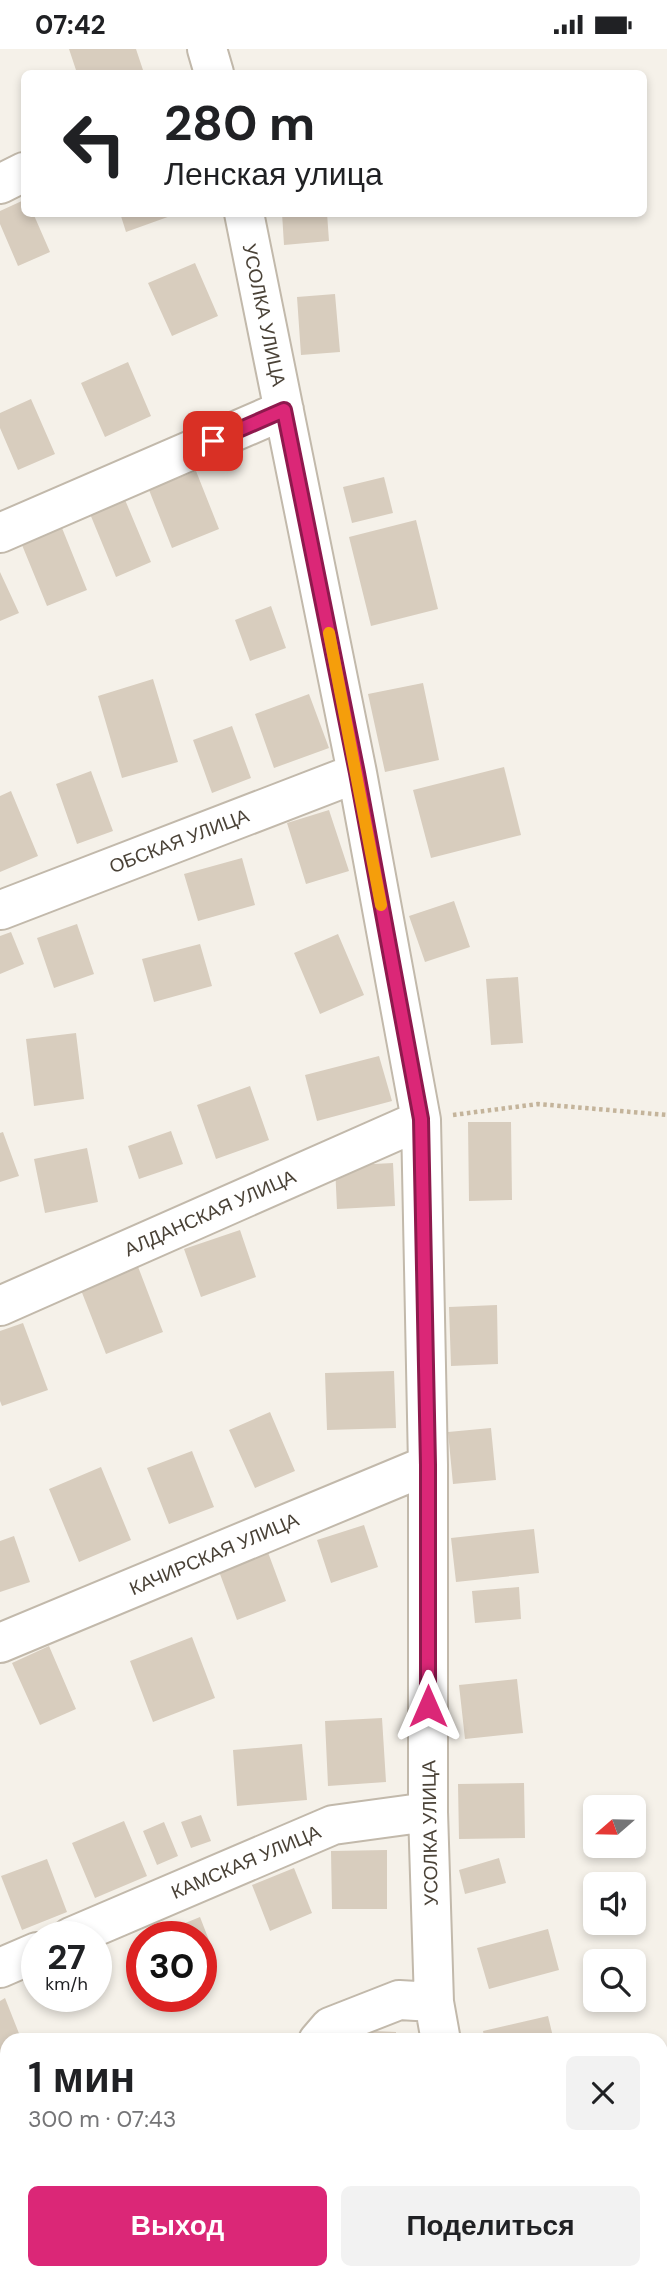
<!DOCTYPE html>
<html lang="ru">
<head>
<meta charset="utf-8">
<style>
  :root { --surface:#fff; --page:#f2f2f2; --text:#202124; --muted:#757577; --accent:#db2777 }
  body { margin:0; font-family:"DM Sans",sans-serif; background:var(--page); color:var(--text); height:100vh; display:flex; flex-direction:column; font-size:26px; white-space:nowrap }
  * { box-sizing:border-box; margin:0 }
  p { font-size:23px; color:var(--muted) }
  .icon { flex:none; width:38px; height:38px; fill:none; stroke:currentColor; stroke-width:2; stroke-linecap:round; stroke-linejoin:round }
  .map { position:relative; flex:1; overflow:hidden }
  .panel { position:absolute; left:0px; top:1984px; width:668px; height:247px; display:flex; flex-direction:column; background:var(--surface); border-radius:21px 21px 0 0; box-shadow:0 4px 10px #0003 }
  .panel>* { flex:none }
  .guide { position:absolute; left:21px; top:21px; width:626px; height:147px; border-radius:10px; box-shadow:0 4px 10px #0003; background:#fff; color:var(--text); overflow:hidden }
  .needle { width:46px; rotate:250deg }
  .tools { position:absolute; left:583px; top:1746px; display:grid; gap:14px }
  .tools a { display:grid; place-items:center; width:63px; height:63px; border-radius:10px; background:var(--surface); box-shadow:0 4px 10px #0003; font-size:35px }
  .speed { position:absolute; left:21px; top:1872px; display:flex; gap:14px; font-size:35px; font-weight:700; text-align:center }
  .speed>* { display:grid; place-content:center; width:91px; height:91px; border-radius:50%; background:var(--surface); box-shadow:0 4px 10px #0003; line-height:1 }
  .speed small { font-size:18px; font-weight:400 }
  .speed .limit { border:10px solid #d22; background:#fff; color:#111 }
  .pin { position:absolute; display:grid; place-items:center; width:60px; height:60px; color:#fff; margin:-30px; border-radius:14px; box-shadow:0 4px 10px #0006 }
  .me { position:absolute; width:77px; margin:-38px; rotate:0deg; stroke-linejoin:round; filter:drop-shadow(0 0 5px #0008) }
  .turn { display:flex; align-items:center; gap:24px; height:147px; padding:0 28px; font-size:32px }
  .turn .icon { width:91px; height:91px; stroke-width:2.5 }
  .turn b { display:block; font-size:49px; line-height:60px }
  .round { display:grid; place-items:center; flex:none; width:74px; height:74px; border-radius:10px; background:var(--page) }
  .overview { display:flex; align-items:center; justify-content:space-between; height:119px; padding:0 28px }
  h1 { font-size:42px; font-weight:600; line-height:52px }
  .primary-button { display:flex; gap:14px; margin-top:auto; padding:14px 28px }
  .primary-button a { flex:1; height:80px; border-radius:10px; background:var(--accent); color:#fff; font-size:28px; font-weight:600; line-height:80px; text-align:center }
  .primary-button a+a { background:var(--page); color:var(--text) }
  .status { display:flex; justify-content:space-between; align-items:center; height:49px; padding:0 35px; background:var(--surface); direction:ltr }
  .status svg { height:19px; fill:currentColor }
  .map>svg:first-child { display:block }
  .building { fill:#d8cdbe }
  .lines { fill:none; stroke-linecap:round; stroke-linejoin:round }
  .minor-casing { stroke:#c2b9ab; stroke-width:42 }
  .secondary-casing { stroke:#d8c497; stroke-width:42 }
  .path { stroke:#c4b49b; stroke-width:4.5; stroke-dasharray:3.5 3.5; stroke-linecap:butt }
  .minor { stroke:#fff; stroke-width:38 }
  .secondary { stroke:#fff0ca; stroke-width:38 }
  .route-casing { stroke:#8e194d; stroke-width:18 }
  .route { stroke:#db2777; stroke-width:12 }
  .slow { stroke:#f59e0b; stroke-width:12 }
  .labels { text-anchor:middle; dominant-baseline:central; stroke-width:5; stroke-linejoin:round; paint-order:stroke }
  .street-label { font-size:19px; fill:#4a4237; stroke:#fff }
</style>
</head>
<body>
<div class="status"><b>07:42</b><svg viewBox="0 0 49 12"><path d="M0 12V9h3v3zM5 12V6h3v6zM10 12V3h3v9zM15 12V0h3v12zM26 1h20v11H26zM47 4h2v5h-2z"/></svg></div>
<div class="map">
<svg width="667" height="2230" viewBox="0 0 667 2230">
  <rect width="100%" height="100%" fill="#f5f1e9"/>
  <path class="building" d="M 69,0 L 136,0 L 144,24 L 77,24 Z
    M 24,151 L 24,164 L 33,164 L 50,203 L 18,217 L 0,175 L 0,162 Z
    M 120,164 L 176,164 L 176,165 L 126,183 Z
    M 282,164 L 327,164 L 329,192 L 284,196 Z
    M 195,214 L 218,267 L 172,287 L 148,234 Z
    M 335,245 L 340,303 L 301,306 L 297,248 Z
    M 128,313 L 151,367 L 105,388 L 81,334 Z
    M 31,350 L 55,405 L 18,421 L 0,379 L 0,364 Z
    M 196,422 L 219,480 L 172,499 L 149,441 Z
    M 384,428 L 393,464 L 352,474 L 343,438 Z
    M 123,446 L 151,513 L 116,528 L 88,460 Z
    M 416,471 L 438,560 L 371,577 L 349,488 Z
    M 62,479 L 87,541 L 47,557 L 22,496 Z
    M 0,523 L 19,564 L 0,572 Z
    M 271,557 L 286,599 L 250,612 L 235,571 Z
    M 153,630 L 178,713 L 122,729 L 98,647 Z
    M 423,634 L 439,711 L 385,723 L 368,645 Z
    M 309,645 L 329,699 L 274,719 L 255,665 Z
    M 232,677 L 251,729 L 212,744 L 193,691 Z
    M 504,718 L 521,786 L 431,809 L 413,741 Z
    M 91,722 L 113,782 L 77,795 L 56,735 Z
    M 11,742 L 38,807 L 0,823 L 0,747 Z
    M 329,761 L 349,822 L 306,835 L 287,774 Z
    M 242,809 L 255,856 L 198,872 L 184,825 Z
    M 454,852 L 470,898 L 425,913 L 409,867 Z
    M 77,875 L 94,925 L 54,939 L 37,889 Z
    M 11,883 L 24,915 L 0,925 L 0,887 Z
    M 338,885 L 364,946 L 320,965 L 294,904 Z
    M 200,895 L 212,937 L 154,953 L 142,910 Z
    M 518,928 L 523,994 L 491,996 L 486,930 Z
    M 76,984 L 84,1050 L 34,1057 L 26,990 Z
    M 379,1007 L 392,1052 L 317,1072 L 305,1026 Z
    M 250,1037 L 269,1091 L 216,1110 L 197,1056 Z
    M 468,1073 L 511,1073 L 512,1151 L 469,1152 Z
    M 171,1082 L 183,1115 L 139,1130 L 128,1097 Z
    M 3,1083 L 19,1127 L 0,1133 L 0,1084 Z
    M 87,1099 L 98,1153 L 45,1164 L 34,1110 Z
    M 393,1114 L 395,1157 L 337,1160 L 335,1117 Z
    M 240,1181 L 256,1228 L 201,1248 L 184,1200 Z
    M 137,1215 L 163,1283 L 106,1305 L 79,1236 Z
    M 497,1256 L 498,1315 L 451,1317 L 449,1258 Z
    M 23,1274 L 48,1341 L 2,1357 L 0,1352 L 0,1282 Z
    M 394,1322 L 396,1379 L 327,1381 L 325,1324 Z
    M 270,1363 L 295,1422 L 255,1439 L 229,1381 Z
    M 491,1379 L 496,1431 L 453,1435 L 448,1383 Z
    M 192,1402 L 214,1458 L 169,1475 L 147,1419 Z
    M 101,1418 L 131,1491 L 79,1513 L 49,1440 Z
    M 364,1476 L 378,1518 L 331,1534 L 317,1491 Z
    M 534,1480 L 539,1524 L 456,1533 L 451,1489 Z
    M 14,1487 L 30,1533 L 0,1543 L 0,1492 Z
    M 266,1498 L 286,1552 L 237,1571 L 217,1517 Z
    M 519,1538 L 521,1570 L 475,1574 L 472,1542 Z
    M 192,1588 L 215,1649 L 153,1673 L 130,1612 Z
    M 49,1597 L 76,1660 L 40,1676 L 12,1614 Z
    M 517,1630 L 523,1684 L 465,1690 L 459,1636 Z
    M 382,1669 L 386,1733 L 328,1737 L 325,1672 Z
    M 302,1695 L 307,1751 L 237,1757 L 233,1701 Z
    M 524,1734 L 525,1789 L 459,1790 L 458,1735 Z
    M 201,1766 L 211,1792 L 191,1799 L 181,1773 Z
    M 124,1772 L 147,1827 L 95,1849 L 72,1794 Z
    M 164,1773 L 178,1807 L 157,1816 L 143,1782 Z
    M 387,1801 L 387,1860 L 332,1860 L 331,1802 Z
    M 499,1809 L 506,1834 L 465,1845 L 459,1821 Z
    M 47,1810 L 67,1863 L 22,1881 L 1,1827 Z
    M 294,1819 L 312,1864 L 270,1882 L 252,1836 Z
    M 200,1868 L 217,1912 L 201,1918 L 201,1888 L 158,1888 L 156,1886 Z
    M 548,1880 L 559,1921 L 489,1940 L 477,1899 Z
    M 5,1949 L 22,1992 L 7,1992 L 7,2010 L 0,2013 L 0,1952 Z
    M 548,1967 L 554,1992 L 485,1992 L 483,1982 Z
    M 353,1981 L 396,1983 L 396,1992 L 353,1992 Z
    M 145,2224 L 204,2224 L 210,2230 L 151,2230 Z
    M 270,2224 L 318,2224 L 324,2230 L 270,2230 L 267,2228 Z"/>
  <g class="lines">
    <g class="minor-casing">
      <path id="minor" d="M 207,0 L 214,24
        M 0,135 L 24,123
        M 244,164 L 357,724 L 421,1071 L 428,1416 L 428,1763 L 434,1953 L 441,1992
        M 0,484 L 284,361
        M 1,861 L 357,724
        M 0,1257 L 421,1071
        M 0,1594 L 428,1416
        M 71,1888 L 333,1776 L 428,1763
        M 0,1919 L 37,1903
        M 318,1992 L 330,1978 L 399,1951 L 434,1953
        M 107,2230 L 112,2224
        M 413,2230 L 417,2224"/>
    </g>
    <g class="secondary-casing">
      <path id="secondary" d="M 0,2203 L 7,2218"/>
    </g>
    <path class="path" d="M 453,1066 L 538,1055 L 667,1066"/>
    <use href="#minor" class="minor"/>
    <use href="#secondary" class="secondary"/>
  </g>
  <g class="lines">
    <g class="route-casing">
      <path id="route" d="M 213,392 L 284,361 L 357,724 L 421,1070 L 428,1416 L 428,1657"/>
    </g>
    <use href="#route" class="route"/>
    <path class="slow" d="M 329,584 L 381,856"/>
  </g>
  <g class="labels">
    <g class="street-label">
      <text transform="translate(264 266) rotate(78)">УСОЛКА УЛИЦА</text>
      <text transform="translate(179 792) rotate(-21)">ОБСКАЯ УЛИЦА</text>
      <text transform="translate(210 1164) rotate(-24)">АЛДАНСКАЯ УЛИЦА</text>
      <text transform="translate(214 1505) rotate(-23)">КАЧИРСКАЯ УЛИЦА</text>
      <text transform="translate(430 1784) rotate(-91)">УСОЛКА УЛИЦА</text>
      <text transform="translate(246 1813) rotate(-23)">КАМСКАЯ УЛИЦА</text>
    </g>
  </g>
</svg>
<div class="tools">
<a><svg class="needle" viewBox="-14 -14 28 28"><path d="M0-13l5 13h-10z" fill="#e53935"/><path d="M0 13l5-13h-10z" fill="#757577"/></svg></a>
<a><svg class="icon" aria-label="sound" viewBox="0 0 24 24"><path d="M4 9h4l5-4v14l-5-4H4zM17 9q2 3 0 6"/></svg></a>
<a><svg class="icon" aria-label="search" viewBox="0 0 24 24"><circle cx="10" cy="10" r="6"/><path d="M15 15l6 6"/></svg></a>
</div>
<div class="speed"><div>27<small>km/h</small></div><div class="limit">30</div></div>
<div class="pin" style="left:213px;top:392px;background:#d93025"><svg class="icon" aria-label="arrive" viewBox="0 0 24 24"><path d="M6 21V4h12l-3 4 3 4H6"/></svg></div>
<svg class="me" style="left:428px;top:1657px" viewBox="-20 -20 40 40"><path d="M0-17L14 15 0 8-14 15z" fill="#db2777" stroke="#fff" stroke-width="4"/></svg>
<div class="guide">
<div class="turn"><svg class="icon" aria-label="left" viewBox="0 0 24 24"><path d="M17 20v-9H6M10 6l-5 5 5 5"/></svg><div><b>280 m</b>Ленская улица</div></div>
</div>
<section class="panel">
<div class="overview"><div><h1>1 мин</h1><p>300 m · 07:43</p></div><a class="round"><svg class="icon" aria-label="close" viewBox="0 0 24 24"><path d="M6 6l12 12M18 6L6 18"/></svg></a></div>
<div class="primary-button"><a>Выход</a><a>Поделиться</a></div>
</section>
</div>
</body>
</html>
